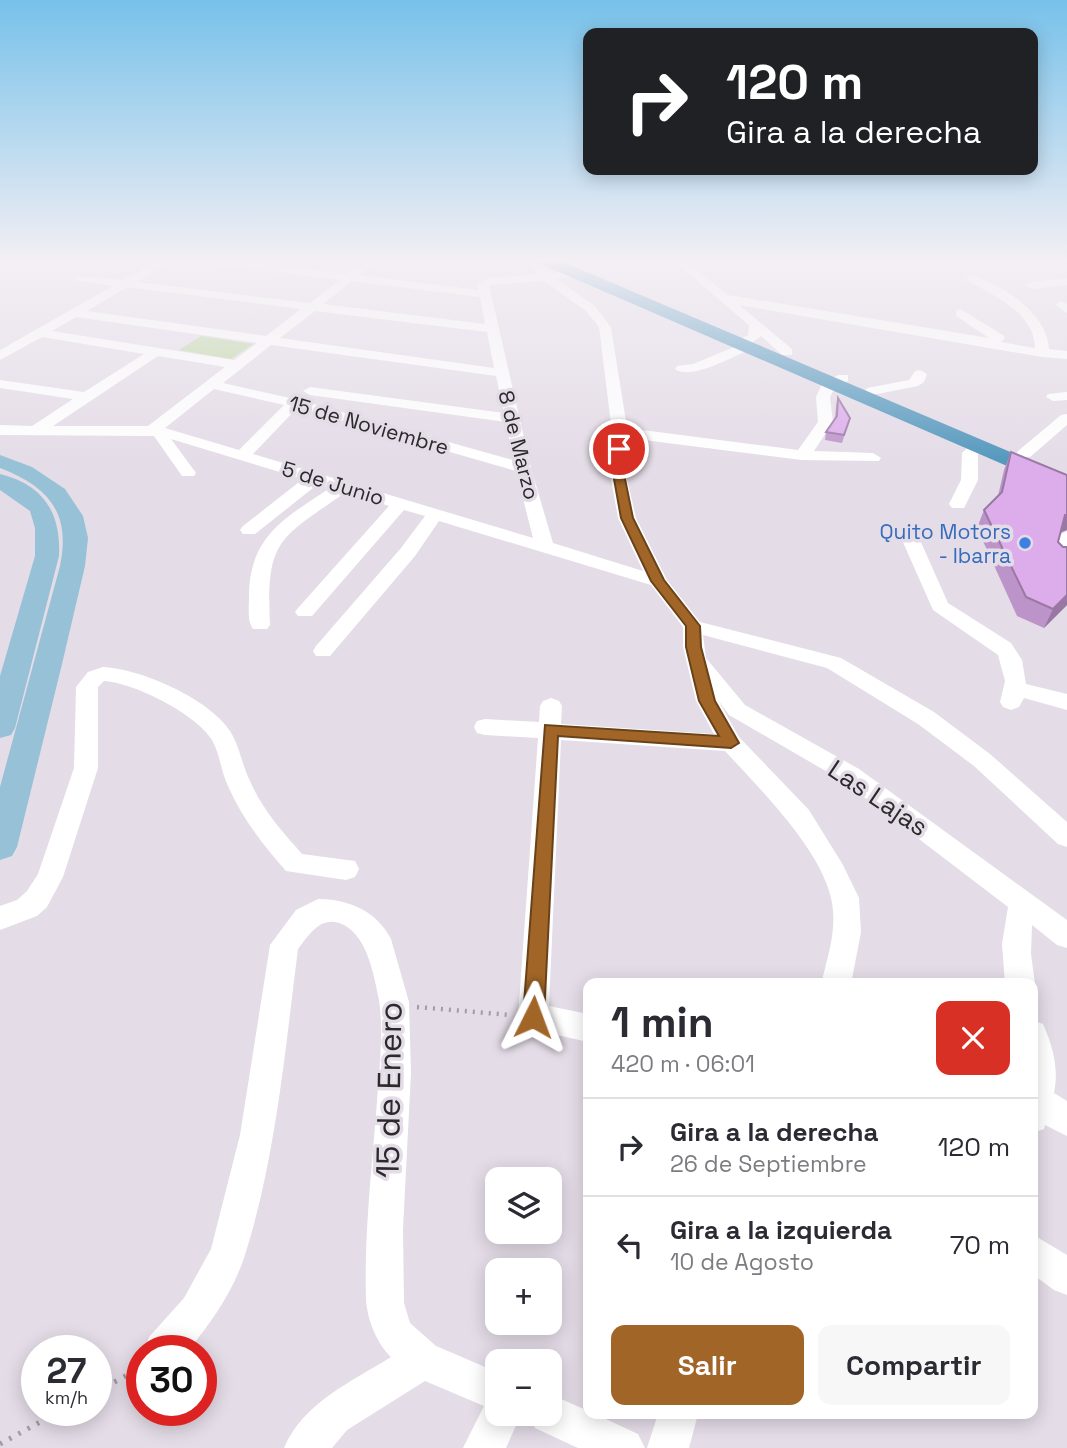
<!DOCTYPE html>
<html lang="es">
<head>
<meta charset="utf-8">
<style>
  :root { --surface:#fff; --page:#f7f7f7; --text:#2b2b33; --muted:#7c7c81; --line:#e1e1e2; --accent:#a16527 }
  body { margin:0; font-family:"Space Grotesk",sans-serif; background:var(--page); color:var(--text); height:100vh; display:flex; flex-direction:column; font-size:26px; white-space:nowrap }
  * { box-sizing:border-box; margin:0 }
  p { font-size:23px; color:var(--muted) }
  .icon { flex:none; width:38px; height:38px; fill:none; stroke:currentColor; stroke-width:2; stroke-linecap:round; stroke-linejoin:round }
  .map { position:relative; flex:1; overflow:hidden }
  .side { position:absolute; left:583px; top:978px; width:455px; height:441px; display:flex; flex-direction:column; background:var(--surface); border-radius:14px; box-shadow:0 4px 18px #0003 }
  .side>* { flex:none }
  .top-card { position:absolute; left:583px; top:28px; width:455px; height:147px; border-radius:14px; box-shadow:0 4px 18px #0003; background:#202124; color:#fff; overflow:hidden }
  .fabs { position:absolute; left:485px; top:1167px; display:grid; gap:14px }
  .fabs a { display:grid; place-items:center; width:77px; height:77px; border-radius:14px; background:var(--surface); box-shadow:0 4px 18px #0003; font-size:35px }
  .speed { position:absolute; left:21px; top:1335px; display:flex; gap:14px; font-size:35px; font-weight:700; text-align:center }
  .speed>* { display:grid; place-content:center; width:91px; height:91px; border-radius:50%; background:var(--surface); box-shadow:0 4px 18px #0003; line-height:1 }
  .speed small { font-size:18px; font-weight:400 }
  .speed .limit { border:10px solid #d22; background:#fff; color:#111 }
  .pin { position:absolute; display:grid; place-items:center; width:60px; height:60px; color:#fff; margin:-30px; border:4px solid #fff; border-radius:50%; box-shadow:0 2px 7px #0007 }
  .me { position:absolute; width:77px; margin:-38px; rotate:3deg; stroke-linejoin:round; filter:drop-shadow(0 0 5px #0008) }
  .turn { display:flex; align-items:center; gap:24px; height:147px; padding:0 28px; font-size:32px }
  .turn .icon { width:91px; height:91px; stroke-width:2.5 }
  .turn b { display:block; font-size:49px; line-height:60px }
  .round { display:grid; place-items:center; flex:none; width:74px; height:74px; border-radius:14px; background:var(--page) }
  .headline { display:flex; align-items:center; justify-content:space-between; height:119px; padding:0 28px }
  h1 { font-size:42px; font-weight:800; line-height:52px }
  .cta { display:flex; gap:14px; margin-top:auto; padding:14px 28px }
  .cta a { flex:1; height:80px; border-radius:14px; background:var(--accent); color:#fff; font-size:28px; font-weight:800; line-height:80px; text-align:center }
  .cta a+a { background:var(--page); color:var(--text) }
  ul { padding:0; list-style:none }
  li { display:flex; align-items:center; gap:21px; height:98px; padding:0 28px; border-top:2px solid var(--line) }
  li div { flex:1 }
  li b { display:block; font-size:26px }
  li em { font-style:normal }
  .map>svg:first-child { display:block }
  .green { fill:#bad59f }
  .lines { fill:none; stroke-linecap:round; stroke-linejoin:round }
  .path-far1 { stroke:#a29ca5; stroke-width:4.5; stroke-dasharray:2 6; stroke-linecap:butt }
  .path { stroke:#a29ca5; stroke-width:5; stroke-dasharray:2.5 8; stroke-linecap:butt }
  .minor { fill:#fff; fill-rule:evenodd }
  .major { fill:#97c1d7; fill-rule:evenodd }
  .highway { fill:#5297bd; fill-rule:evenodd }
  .wall { fill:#bd94ca }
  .shaded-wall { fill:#9a78a4 }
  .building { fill:#dcaceb; stroke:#9a78a4; stroke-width:2 }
  .route { fill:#a16527; stroke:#694219; stroke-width:2 }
  .shop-dot { fill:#3f7fe0; stroke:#e4dce7; stroke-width:2.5 }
  .labels { text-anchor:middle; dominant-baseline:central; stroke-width:7; stroke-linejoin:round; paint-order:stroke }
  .far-street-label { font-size:21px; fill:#2c292d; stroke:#e4dce7 }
  .far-shop-label { font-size:21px; fill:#366cbe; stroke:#e4dce7; text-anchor:end }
  .street-label { font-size:26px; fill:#2c292d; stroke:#e4dce7 }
  .near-street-label { font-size:32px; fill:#2c292d; stroke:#e4dce7 }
</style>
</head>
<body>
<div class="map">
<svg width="1067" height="1448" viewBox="0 0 1067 1448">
  <rect width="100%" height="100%" fill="#e4dce7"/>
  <path class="green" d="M 201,336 L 253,344 L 231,359 L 179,350 Z"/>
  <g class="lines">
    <path class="path-far1" d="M 417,1007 L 510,1015"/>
    <path class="path" d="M 96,1392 L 142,1367
      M 0,1444 L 62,1410"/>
    <path class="minor" d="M 155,262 L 168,262 L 137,282 L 310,303 L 340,280 L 220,265 L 215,262 L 249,262 L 347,274 L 363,262 L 375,262 L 360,275 L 478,290 L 477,284 L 489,278 L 537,274 L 529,262 L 540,262 L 549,273 L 591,268 L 591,272 L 556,279 L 595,306 L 611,327 L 627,428 L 798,450 L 818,422 L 816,397 L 822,384 L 838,375 L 848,375 L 848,381 L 835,387 L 830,397 L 833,422 L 814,451 L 873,453 L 881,458 L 879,461 L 802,460 L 628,438 L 627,479 L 636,518 L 667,580 L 700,622 L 841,658 L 934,712 L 990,754 L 1067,822 L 1067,847 L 1058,844 L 974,766 L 918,724 L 827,668 L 703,635 L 706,658 L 745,705 L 859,769 L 1067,920 L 1067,948 L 1057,945 L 1032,925 L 1031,954 L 1035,984 L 1032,989 L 1032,984 L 1005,984 L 1002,944 L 1008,907 L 843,781 L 729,715 L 718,700 L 739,737 L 809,810 L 843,865 L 859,898 L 861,932 L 851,984 L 821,984 C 828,956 838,927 831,898 C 820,848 759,788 725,751 L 561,740 L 549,1006 L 588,1014 L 588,1042 L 522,1027 L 518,1017 L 538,738 L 485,735 L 477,733 L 474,727 L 477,721 L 485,719 L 539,722 L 540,706 L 543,701 L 551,698 L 559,701 L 562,706 L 561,724 L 714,734 L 696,701 L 683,647 L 683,627 L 651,585 L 439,521 L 415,556 L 330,656 L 316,656 L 313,651 L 316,646 L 401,548 L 425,516 L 404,510 L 312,616 L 298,616 L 295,612 L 298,608 L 389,506 L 346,492 C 279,539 266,539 270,625 L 267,629 L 253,629 C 247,621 249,607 249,597 C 249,536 285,518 330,488 L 318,484 L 255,534 L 243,534 L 240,530 L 243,526 L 303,479 L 171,439 L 196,473 L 194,476 L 182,476 L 154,436 L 0,435 L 0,425 L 32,426 L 73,399 L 0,388 L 0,380 L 84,392 L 144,354 L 42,337 L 0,360 L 0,350 L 113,286 L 75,280 L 75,276 L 123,280 ZM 352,281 L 480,297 L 485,324 L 323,304 ZM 544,281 L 586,311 L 599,327 L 612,432 L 611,479 L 618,518 L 643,571 L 553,543 L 531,468 L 489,285 ZM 127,287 L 301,309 L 266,336 L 87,311 ZM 315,311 L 487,332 L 494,368 L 280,338 ZM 76,317 L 257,343 L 234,360 L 52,331 ZM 271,345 L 496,376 L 504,413 L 310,387 L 303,391 L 310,395 L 506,422 L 513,460 L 299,400 L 223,383 ZM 158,356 L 225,367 L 148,426 L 53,426 ZM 214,389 L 284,405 L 239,450 L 165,428 ZM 297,408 L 516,471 L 533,538 L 253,454 Z
      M 675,262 L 687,262 L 728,295 L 989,338 L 956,316 L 956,310 L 960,309 L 1003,335 L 1005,338 L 1001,342 L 1035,348 C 1034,312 994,296 967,280 L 967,276 L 971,275 C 1003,285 1047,313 1049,349 L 1067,351 L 1067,359 L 1042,357 L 739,305 L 792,349 L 792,355 L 782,355 L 761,336 L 749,345 L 749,350 C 732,357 690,381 675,369 L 677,366 L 693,364 L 734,347 L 734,342 L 748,335 L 749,325 Z
      M 1067,279 L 1067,285 L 1032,289 L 1026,285 L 1032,281 Z
      M 1061,301 L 1067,304 L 1067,313 L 1055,305 Z
      M 920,370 L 927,374 L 924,382 L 918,386 L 872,395 L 865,391 L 867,388 L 909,380 L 915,371 Z
      M 1067,392 L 1067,400 L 1053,401 L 1046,397 L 1048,394 Z
      M 1067,414 L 1067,425 L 1030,457 L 1018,457 L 1016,454 L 1018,451 L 1061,415 Z
      M 977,442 L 985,447 L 978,454 L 978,480 L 964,508 L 952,508 L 949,504 L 961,480 L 962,453 L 971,444 Z
      M 907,526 L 916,531 L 948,603 L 1011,643 L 1022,660 L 1026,684 L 1067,694 L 1067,710 L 1024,698 L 1019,707 L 1011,710 L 1003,707 L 1000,702 L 1005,681 L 998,655 L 933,610 L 898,531 Z
      M 1067,531 L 1067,563 L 1054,563 L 1052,559 L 1058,536 Z
      M 103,667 C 141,669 208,698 230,731 C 240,747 242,765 250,781 C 261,806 278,827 296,847 L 302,854 L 355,861 L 359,869 L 355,877 L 346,880 L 286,871 C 263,845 242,818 228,786 C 221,772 220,754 212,740 C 196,714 135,683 104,681 L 98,687 L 98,768 L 63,877 L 47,907 L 37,916 L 0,930 L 0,906 L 17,900 L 27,891 L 38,874 L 74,768 L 76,687 L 88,672 Z
      M 318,899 C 348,899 377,911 391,939 L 409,1002 L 411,1073 L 403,1229 L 404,1303 L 410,1323 L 436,1346 L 497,1372 L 497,1414 L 521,1414 L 506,1448 L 463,1448 L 484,1406 L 425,1381 L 347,1430 L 332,1448 L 284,1448 C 303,1403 351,1382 391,1357 C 377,1344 367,1319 366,1299 C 364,1234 372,1167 377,1102 C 379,1070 384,1032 379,1000 C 374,976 368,938 344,925 C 321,914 310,934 298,949 C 285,1050 276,1157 245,1255 C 234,1290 211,1323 188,1351 L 144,1351 L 149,1337 L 184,1298 L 211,1249 L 240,1135 L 270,945 L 296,910 Z
      M 1032,1020 L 1043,1024 C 1053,1047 1059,1068 1054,1093 L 1067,1101 L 1067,1136 L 1045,1125 L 1044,1129 L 1032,1133 Z
      M 1032,1234 L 1067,1255 L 1067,1295 L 1054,1290 L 1032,1274 Z
      M 550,1394 L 588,1411 L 588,1414 L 595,1414 L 638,1434 L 645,1448 L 578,1448 L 535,1428 L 529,1414 L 550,1414 Z
      M 658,1414 L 698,1414 L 689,1448 L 647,1448 Z"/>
    <path class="major" d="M 0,455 L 32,467 L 65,489 L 83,516 L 88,538 L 85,566 L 62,664 L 17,847 L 12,856 L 0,860 L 0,787 L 60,566 C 71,513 49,487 0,468 Z
      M 0,474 C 44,485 61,513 59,556 L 15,728 L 11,735 L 0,738 L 0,676 L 35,556 L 35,528 L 30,511 L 0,490 Z"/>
    <path class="highway" d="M 541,262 L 563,262 L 1067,476 L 1067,492 L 543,265 Z"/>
  </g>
  <path class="wall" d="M 838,398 L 850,418 L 842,443 L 825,440 L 826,432 L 835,418 L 836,405 Z
    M 1011,452 L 1067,530 L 1061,532 L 1058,542 L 1067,605 L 1044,628 L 1017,616 L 977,528 L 984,510 L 998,496 L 1004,470 Z"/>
  <path class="shaded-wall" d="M 1065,515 L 1067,515 L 1067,530 L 1057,534 Z
    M 1067,595 L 1067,605 L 1044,628 L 1053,609 Z"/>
  <path class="building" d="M 838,398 L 850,418 L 844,435 L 826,432 L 837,416 Z
    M 1011,452 L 1067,475 L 1067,515 L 1065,515 L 1058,542 L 1063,547 L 1067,547 L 1067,595 L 1053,609 L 1026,597 L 984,510 L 1002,492 Z"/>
  <linearGradient id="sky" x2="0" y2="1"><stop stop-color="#77c1ea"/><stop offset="0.56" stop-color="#f3eff4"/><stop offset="1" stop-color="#f3eff4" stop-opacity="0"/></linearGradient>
  <rect width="1067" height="465" fill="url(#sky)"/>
  <path class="route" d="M 619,446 L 625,449 L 625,479 L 633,518 L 664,580 L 700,626 L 701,647 L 715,701 L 739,743 L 731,748 L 558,736 L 544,1017 L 541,1024 L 533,1027 L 526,1024 L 523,1017 L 545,725 L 719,736 L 699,701 L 686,647 L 686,626 L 651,581 L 621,518 L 614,479 L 614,449 Z"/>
  <circle class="shop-dot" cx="1025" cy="543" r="7"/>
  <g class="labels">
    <g class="far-street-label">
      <text transform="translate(369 425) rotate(16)">15 de Noviembre</text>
      <text transform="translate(519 445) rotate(76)">8 de Marzo</text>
      <text transform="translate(333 483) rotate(17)">5 de Junio</text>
    </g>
    <g class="far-shop-label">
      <text x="1011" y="531">Quito Motors<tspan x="1011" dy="24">- Ibarra</tspan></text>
    </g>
    <g class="street-label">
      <text transform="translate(878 798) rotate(34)">Las Lajas</text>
    </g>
    <g class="near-street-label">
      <text transform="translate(389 1090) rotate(-89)">15 de Enero</text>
    </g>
  </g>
</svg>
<div class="fabs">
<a><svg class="icon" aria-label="layers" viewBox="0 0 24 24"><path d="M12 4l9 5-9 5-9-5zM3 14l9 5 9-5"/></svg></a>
<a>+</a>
<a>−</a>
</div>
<div class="speed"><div>27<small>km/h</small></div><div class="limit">30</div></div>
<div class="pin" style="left:619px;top:449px;background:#d93025"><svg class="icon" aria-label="arrive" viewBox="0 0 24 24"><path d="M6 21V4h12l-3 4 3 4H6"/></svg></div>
<svg class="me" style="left:533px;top:1017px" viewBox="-20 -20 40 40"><path d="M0-17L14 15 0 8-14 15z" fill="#a16527" stroke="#fff" stroke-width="4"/></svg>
<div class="top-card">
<div class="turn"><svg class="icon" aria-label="right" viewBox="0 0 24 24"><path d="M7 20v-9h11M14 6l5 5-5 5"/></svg><div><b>120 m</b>Gira a la derecha</div></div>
</div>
<section class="side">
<div class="headline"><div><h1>1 min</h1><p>420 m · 06:01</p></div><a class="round" style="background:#d93025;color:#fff"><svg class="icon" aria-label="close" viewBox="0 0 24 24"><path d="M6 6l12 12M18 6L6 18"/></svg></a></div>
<ul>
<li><svg class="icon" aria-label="right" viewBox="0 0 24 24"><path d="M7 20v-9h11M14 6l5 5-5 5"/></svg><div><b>Gira a la derecha</b><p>26 de Septiembre</p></div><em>120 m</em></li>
<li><svg class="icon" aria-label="left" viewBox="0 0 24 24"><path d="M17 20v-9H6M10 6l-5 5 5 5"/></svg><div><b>Gira a la izquierda</b><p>10 de Agosto</p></div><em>70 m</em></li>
</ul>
<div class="cta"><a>Salir</a><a>Compartir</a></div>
</section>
</div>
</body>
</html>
